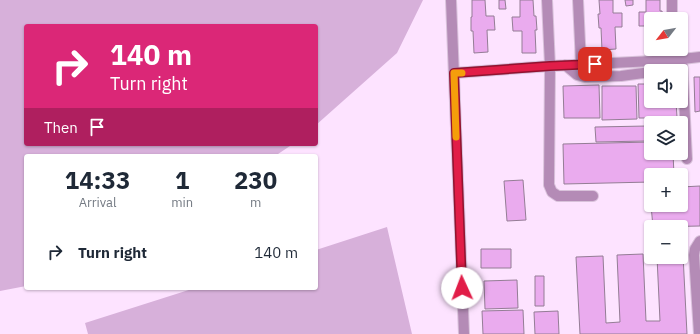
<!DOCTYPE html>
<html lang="en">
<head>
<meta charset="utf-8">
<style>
  :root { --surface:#fff; --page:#f2f2f3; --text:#1f2937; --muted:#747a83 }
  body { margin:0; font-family:"IBM Plex Sans",sans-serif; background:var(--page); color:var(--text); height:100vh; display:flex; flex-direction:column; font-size:15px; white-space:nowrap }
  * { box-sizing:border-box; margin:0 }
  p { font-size:13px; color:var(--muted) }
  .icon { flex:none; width:22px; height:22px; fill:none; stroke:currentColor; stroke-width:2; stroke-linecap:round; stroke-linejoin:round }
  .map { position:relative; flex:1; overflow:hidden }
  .details { position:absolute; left:24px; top:154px; width:294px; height:136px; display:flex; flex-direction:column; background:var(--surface); border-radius:4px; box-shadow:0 1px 3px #0004 }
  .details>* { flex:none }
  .guide { position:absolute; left:24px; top:24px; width:294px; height:122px; border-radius:4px; box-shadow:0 1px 3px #0004; background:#db2777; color:#fff; overflow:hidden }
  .needle { width:26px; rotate:239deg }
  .buttons { position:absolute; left:644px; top:12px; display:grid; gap:8px }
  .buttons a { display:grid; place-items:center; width:44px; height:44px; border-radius:4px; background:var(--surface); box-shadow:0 1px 3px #0004; font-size:20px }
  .pin { position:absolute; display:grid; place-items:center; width:34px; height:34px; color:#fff; margin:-17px; border-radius:8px; box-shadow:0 2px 6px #0006 }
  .me { position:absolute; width:44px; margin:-22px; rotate:358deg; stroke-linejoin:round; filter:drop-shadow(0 0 3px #0008) }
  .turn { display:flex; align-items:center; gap:14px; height:84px; padding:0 20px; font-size:18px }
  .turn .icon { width:52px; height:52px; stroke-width:2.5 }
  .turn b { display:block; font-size:28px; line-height:34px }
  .then { display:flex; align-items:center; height:38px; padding:0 20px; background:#0003; gap:8px; font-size:15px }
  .eta { display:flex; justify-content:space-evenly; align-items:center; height:68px; text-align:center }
  .eta b { font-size:24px; font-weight:800; line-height:28px }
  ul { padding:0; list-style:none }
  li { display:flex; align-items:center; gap:12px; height:60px; padding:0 20px }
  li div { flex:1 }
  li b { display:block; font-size:15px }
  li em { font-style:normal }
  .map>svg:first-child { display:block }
  .green { fill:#d7b0da }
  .building { fill:#eaabee; stroke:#947d95 }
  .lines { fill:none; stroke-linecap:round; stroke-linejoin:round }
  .minor-casing { stroke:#d9c2db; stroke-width:12 }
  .minor { stroke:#b48bb6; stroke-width:10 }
  .route-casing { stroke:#92132f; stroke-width:10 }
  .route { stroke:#e11d48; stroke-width:7 }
  .slow { stroke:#f59e0b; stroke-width:7 }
</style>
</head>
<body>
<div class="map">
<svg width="700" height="334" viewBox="0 0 700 334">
  <rect width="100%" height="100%" fill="#fde3ff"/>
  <path class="green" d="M 0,0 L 423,0 L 397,53 L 316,125 L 316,26 L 26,26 L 26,144 L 293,144 L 275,156 L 26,156 L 26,286 L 0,291 Z
    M 387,227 L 412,334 L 88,334 L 85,323 L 195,288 L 316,288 L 316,250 Z"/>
  <path class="building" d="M 472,0 L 485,0 L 486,16 L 494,16 L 495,30 L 487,30 L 488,52 L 474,53 L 473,31 L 471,31 L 471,17 L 472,17 Z
    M 499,0 L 505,0 L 506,9 L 499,9 Z
    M 520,0 L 533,0 L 534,16 L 536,16 L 537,30 L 535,30 L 536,53 L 522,53 L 522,31 L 513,31 L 512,17 L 520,17 Z
    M 599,0 L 613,0 L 613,13 L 622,13 L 622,27 L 615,27 L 616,49 L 602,50 L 601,28 L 599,28 L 598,14 L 600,14 Z
    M 625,0 L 633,0 L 633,5 L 626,6 Z
    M 646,0 L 660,0 L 660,11 L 662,11 L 663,19 L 651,19 L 651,48 L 649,48 L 648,26 L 639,26 L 639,12 L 646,12 Z
    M 694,77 L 700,77 L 700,111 L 695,112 Z
    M 638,84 L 651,84 L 651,101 L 676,101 L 677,117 L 660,118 L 661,123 L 649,123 L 649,118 L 639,118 Z
    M 599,85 L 600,118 L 564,118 L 563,86 Z
    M 602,86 L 636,86 L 637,119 L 602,120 Z
    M 648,124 L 651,124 L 651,140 L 649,140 Z
    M 647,126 L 647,141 L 596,142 L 595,127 Z
    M 651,142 L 651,153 L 673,153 L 674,175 L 651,175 L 651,182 L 564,184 L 563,144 Z
    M 523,180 L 526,220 L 507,221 L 504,181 Z
    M 700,186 L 700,226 L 653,227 L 651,205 L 681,205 L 681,187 Z
    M 481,249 L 511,249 L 511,268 L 481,268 Z
    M 643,254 L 646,321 L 660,321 L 657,257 L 681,257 L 681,255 L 683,255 L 687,334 L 580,334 L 576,257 L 603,256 L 606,323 L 620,322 L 617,255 Z
    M 535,276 L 544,276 L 544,306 L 535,306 Z
    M 517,280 L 518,308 L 485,309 L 484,281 Z
    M 523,310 L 524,334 L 483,334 L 482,311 Z
    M 558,311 L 559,334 L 535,334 L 534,312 Z"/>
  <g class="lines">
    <g class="minor-casing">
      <path id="minor" d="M 451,0 L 464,334
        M 547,0 L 550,66 L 549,185 L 552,192 L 558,196 L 593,196
        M 578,0 L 581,64
        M 672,0 L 672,19
        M 673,49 L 674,60
        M 682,59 L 687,159
        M 565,65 L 577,75 L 585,77 L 621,76 L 651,72
        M 454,73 L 550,66 L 674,60 L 700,57
        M 699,334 L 694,255 L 695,249 L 700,241"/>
    </g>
    <use href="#minor" class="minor"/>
  </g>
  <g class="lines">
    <g class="route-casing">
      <path id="route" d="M 462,288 L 454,73 L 550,66 L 595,64"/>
    </g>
    <use href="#route" class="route"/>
    <path class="slow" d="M 456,137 L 454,73 L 462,73"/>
  </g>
</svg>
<div class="buttons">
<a><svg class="needle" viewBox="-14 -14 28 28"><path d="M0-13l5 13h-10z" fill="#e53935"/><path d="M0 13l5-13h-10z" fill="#747a83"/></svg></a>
<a><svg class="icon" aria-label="sound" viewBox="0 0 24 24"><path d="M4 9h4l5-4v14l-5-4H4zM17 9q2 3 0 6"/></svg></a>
<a><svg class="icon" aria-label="layers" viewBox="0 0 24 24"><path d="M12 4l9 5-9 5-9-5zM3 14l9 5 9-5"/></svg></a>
<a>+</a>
<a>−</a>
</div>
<div class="pin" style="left:595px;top:64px;background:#d93025"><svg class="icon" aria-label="arrive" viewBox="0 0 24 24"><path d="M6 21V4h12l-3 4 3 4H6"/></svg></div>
<svg class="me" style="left:462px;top:288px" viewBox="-20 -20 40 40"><circle r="19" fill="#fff"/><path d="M0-13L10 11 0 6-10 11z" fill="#e11d48"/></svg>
<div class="guide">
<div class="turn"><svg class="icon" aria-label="right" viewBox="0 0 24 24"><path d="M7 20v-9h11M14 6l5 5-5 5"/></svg><div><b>140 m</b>Turn right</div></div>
<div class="then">Then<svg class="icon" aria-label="arrive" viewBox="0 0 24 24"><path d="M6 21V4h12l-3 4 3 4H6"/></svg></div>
</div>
<section class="details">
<div class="eta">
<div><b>14:33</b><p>Arrival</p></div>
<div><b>1</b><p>min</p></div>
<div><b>230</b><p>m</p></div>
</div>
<ul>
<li><svg class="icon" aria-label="right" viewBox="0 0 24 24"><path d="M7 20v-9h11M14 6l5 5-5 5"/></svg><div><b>Turn right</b></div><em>140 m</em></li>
</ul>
</section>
</div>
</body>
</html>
